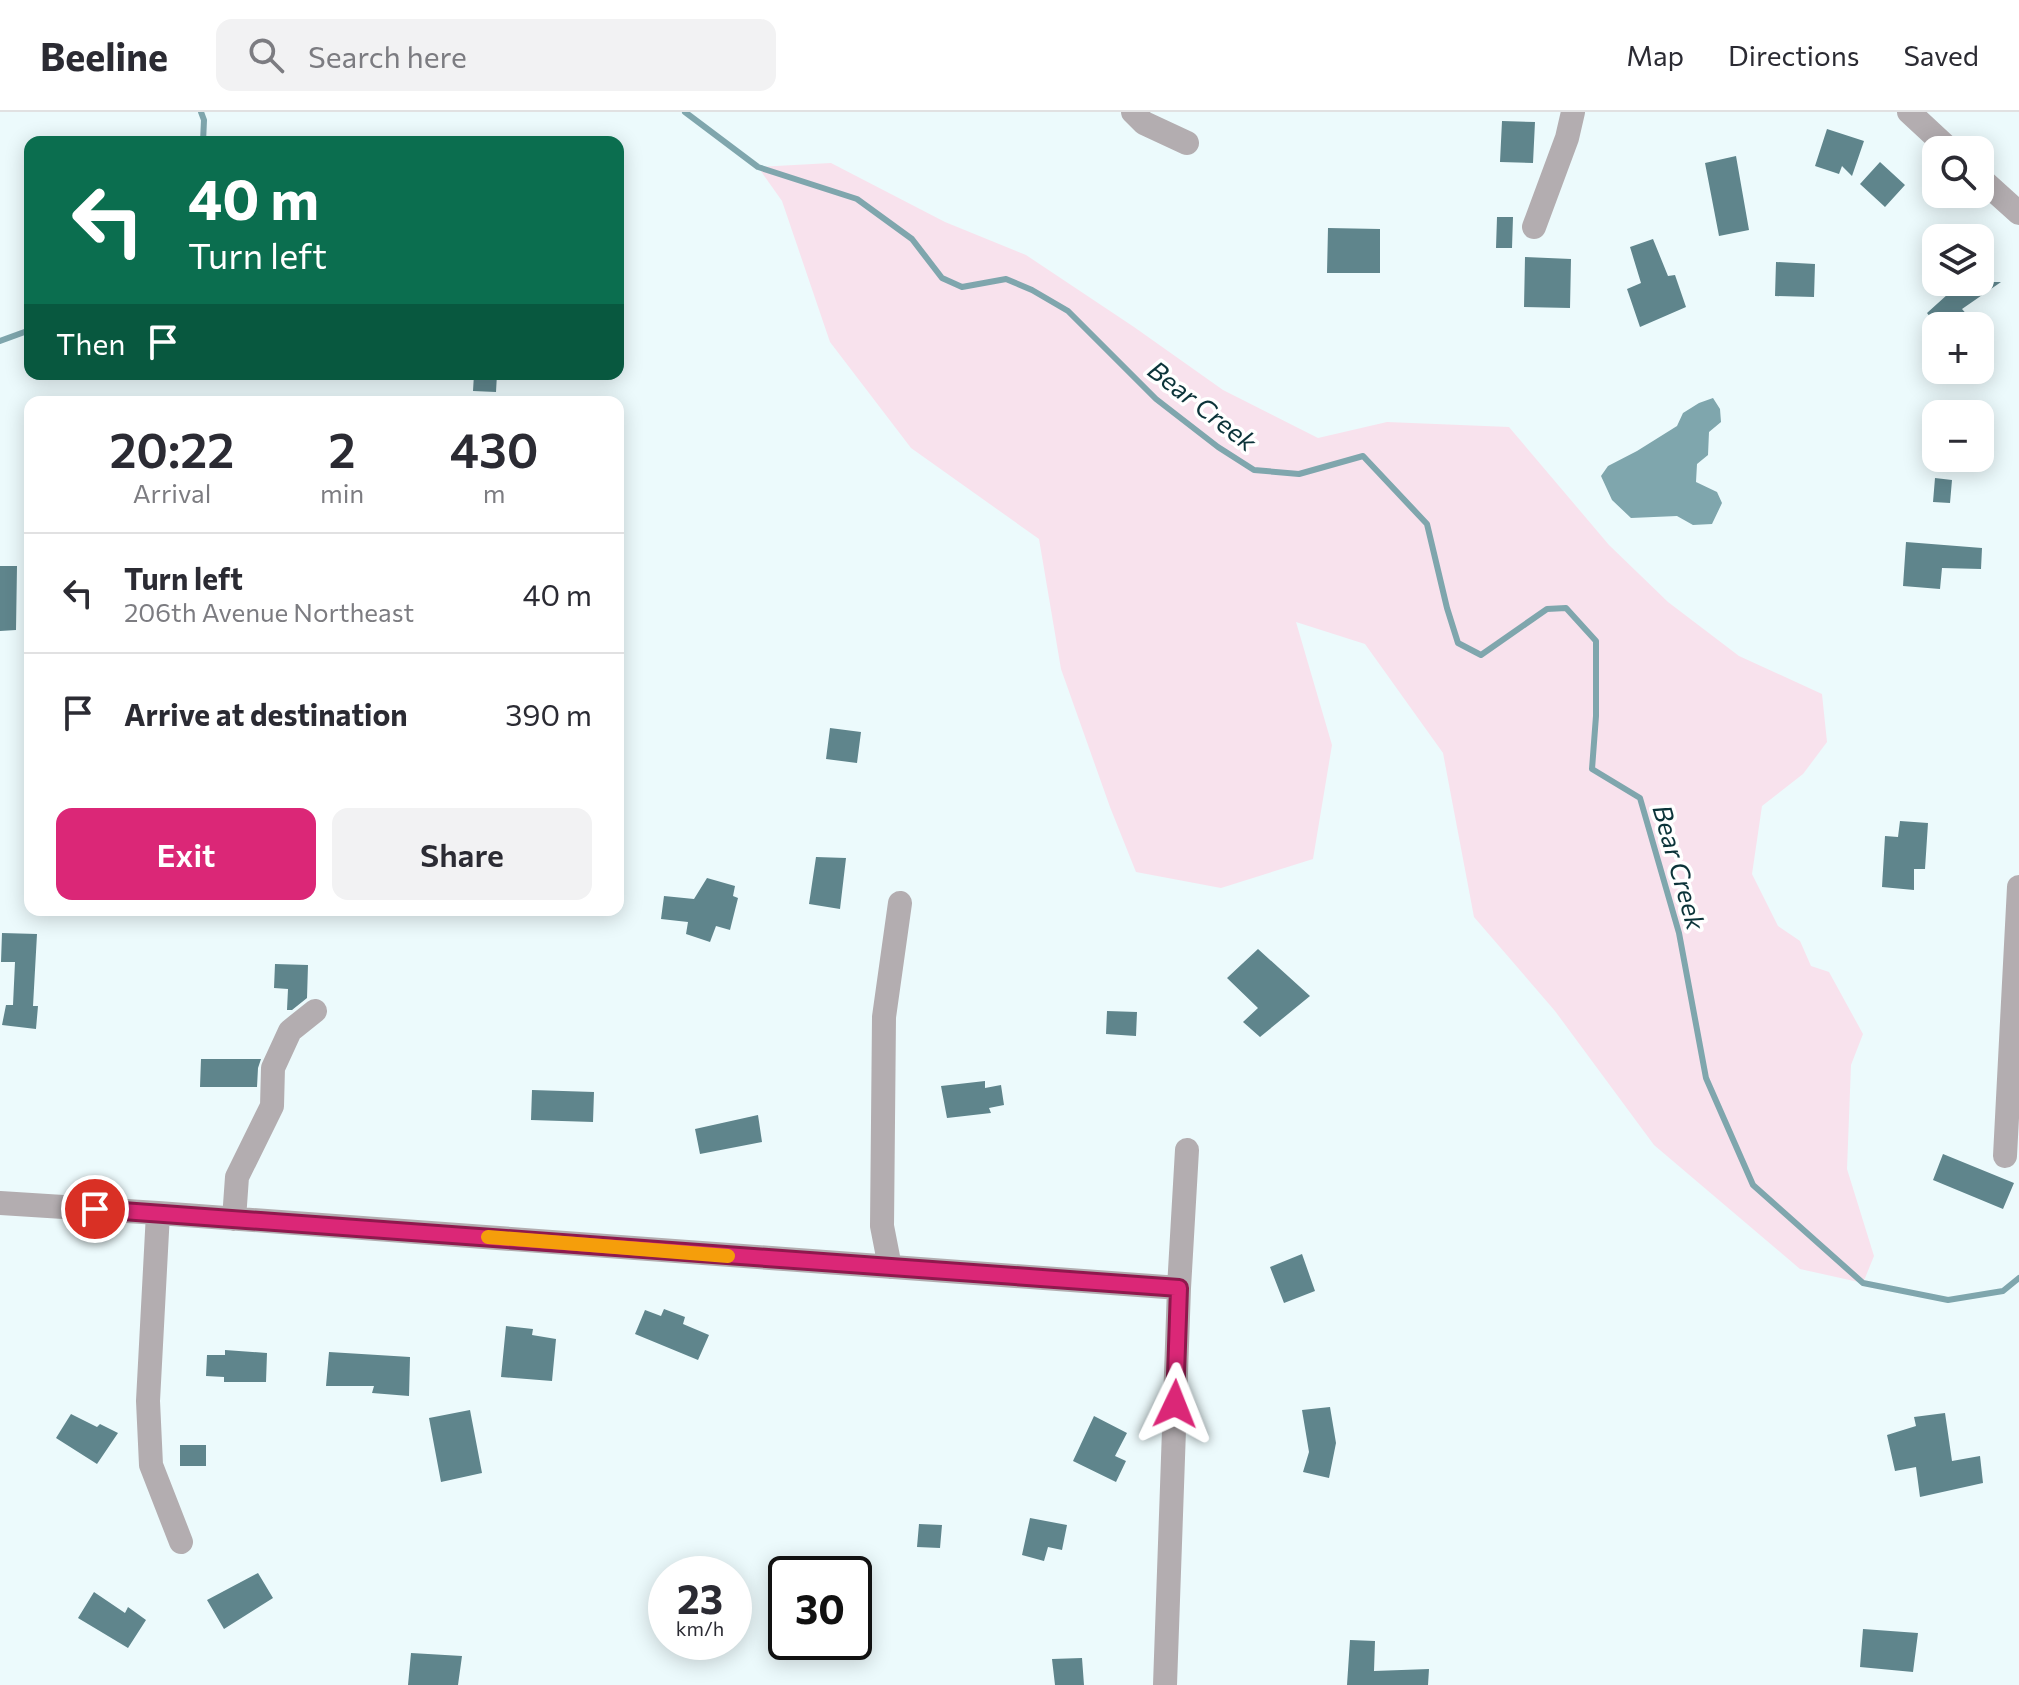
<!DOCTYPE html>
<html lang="en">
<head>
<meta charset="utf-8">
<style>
  :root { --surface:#fff; --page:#f2f2f3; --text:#2b2b33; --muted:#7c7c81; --line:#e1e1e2; --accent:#db2777 }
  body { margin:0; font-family:Commissioner,sans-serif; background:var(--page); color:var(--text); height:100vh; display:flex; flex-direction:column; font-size:30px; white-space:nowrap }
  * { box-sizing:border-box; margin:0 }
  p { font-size:26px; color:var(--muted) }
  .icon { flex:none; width:44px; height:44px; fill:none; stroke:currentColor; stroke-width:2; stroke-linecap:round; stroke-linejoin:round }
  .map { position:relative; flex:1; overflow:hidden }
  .side { position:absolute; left:24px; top:284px; width:600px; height:520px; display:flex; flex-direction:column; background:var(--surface); border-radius:16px; box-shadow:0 4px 20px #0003 }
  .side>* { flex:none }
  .hud { position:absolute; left:24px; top:24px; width:600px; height:244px; border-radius:16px; box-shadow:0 4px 20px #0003; background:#0b6e4f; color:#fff; overflow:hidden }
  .controls { position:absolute; left:1922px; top:24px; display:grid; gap:16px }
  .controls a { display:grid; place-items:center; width:72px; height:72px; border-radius:16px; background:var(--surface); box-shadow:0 4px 20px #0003; font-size:40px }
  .speed { position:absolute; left:648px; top:1444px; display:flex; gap:16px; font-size:40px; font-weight:700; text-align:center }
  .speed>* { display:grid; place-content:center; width:104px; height:104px; border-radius:50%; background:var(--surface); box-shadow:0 4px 20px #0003; line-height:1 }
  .speed small { font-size:20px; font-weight:400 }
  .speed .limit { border:4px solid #111; border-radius:12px; background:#fff; color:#111 }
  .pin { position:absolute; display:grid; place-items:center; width:68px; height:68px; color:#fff; margin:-34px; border:4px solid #fff; border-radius:50%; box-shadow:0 2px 8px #0007 }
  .me { position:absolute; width:88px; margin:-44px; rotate:2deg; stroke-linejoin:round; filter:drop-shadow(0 0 6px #0008) }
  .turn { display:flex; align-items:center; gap:28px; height:168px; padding:0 32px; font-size:36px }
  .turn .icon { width:104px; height:104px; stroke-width:2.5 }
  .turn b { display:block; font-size:56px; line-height:68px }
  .then { display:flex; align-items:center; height:76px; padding:0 32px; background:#0003; gap:16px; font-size:30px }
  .eta { display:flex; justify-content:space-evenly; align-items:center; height:136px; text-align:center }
  .eta b { font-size:48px; font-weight:600; line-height:56px }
  .button { display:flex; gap:16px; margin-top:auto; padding:16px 32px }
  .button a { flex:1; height:92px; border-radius:16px; background:var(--accent); color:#fff; font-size:32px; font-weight:600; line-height:92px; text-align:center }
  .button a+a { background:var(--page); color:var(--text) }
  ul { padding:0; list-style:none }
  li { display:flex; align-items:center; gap:24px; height:120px; padding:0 32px; border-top:2px solid var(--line) }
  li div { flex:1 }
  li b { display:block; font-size:30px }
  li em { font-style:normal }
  header { display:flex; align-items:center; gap:48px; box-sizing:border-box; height:112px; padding:0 40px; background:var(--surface); border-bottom:2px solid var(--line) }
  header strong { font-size:38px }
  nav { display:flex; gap:44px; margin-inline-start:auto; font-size:28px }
  .search { width:560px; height:72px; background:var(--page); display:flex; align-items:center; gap:20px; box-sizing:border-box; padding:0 28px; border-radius:16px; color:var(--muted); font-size:30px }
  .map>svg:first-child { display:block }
  .green { fill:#f8e2ed }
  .water { fill:#7fa6ad }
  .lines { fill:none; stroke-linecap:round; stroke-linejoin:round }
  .stream { stroke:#7fa6ad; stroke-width:6 }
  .building { fill:#5f858c }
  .minor { stroke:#b3adb0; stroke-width:24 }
  .route-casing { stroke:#8e194d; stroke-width:20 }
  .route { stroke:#db2777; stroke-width:14 }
  .slow { stroke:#f59e0b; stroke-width:14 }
  .labels { text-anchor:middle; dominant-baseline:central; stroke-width:7; stroke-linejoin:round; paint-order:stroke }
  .water-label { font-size:26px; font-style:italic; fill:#0b3339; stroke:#fff }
</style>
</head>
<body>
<header>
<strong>Beeline</strong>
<div class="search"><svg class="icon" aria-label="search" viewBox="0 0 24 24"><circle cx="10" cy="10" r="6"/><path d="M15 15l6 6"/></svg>Search here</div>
<nav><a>Map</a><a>Directions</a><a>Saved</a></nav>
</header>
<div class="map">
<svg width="2019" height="1573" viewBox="0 0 2019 1573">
  <rect width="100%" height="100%" fill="#ecfafc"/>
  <path class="green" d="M 831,51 L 945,110 L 1026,143 L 1134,215 L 1223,278 L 1318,326 L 1387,310 L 1509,315 L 1609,433 L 1668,490 L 1739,544 L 1822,582 L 1827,630 L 1803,662 L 1762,694 L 1752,762 L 1778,814 L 1800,829 L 1811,854 L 1829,860 L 1863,922 L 1851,953 L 1847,1057 L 1874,1144 L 1863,1171 L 1800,1157 L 1654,1033 L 1555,899 L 1474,805 L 1443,641 L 1365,532 L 1296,510 L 1332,633 L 1313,747 L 1221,776 L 1136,760 L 1110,695 L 1061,557 L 1039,427 L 911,336 L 830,230 L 782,89 L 758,55 Z"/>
  <path class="water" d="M 1713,286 L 1720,297 L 1721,310 L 1709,320 L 1708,343 L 1697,352 L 1696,370 L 1717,380 L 1722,391 L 1712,412 L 1693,413 L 1677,404 L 1631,406 L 1612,388 L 1601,364 L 1608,354 L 1637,339 L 1677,314 L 1683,301 L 1699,291 Z"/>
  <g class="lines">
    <path class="stream" d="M 201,0 L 204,8 L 203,30
      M 685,0 L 758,55 L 857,87 L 912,127 L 942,166 L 962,175 L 1006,167 L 1032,178 L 1068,199 L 1156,287 L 1218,335 L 1254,358 L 1299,362 L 1363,344 L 1427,412 L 1447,496 L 1458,531 L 1481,543 L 1547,497 L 1566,496 L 1596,529 L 1596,604 L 1592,657 L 1640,686 L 1679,821 L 1706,966 L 1753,1073 L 1863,1171 L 1948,1188 L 2003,1179 L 2019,1166
      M 0,229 L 30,218"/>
  </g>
  <path class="building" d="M 1502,9 L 1535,10 L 1533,51 L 1500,50 Z
    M 1827,17 L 1864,29 L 1852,64 L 1842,54 L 1839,62 L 1815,54 Z
    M 1736,44 L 1749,118 L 1719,124 L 1705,51 Z
    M 1880,50 L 1905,73 L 1885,95 L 1860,72 Z
    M 1497,105 L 1513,105 L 1512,136 L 1496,136 Z
    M 1328,116 L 1380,117 L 1380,161 L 1327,161 Z
    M 1653,127 L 1668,164 L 1675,163 L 1686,195 L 1640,215 L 1627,177 L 1641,171 L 1630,135 Z
    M 1525,145 L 1571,147 L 1570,196 L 1524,195 Z
    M 1776,150 L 1815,152 L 1814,185 L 1775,184 Z
    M 1941,170 L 2001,170 L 1962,197 L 1977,214 L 1937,214 L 1927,201 L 1948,182 Z
    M 474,262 L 497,262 L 496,280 L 473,279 Z
    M 1935,366 L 1952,368 L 1950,391 L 1933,390 Z
    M 1906,430 L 1982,436 L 1981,457 L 1942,456 L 1940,477 L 1903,474 Z
    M 0,454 L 17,454 L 16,518 L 0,519 Z
    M 830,616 L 861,620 L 857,651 L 826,647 Z
    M 1900,709 L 1928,711 L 1925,757 L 1914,757 L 1914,778 L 1882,775 L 1885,724 L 1898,725 Z
    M 816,745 L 846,746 L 840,797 L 809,792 Z
    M 707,766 L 735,774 L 733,784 L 738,786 L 730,818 L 716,814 L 710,830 L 686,822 L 688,810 L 661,807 L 664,784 L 694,787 Z
    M 2,821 L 37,822 L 33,894 L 38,894 L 36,917 L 2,913 L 6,893 L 13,893 L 15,850 L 1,850 Z
    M 1258,837 L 1310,884 L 1260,925 L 1243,910 L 1258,896 L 1227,866 Z
    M 275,852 L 308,853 L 307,886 L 292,898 L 287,898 L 288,877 L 274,876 Z
    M 1107,899 L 1137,900 L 1136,924 L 1106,922 Z
    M 201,947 L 261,947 L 258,956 L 257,975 L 200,975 Z
    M 985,969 L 985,976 L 1001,973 L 1004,993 L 989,996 L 991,1001 L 947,1006 L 941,974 Z
    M 532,978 L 594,980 L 593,1010 L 531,1008 Z
    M 758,1003 L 762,1030 L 700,1042 L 695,1017 Z
    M 1943,1042 L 2014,1071 L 2003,1097 L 1933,1068 Z
    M 1302,1142 L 1315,1179 L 1284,1191 L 1270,1155 Z
    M 664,1197 L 685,1205 L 683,1212 L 709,1223 L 698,1248 L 635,1222 L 645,1198 L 661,1204 Z
    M 506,1214 L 533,1217 L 532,1223 L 556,1227 L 552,1269 L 501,1265 Z
    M 225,1238 L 267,1241 L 266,1270 L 224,1270 L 224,1265 L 206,1264 L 207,1243 L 225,1243 Z
    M 329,1240 L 410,1245 L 409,1284 L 372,1281 L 374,1274 L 326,1274 Z
    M 1330,1295 L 1336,1331 L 1329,1366 L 1303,1360 L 1309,1340 L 1302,1298 Z
    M 470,1298 L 482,1361 L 441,1370 L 429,1306 Z
    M 1945,1301 L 1952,1349 L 1980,1344 L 1983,1371 L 1920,1385 L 1916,1355 L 1895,1359 L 1887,1323 L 1916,1314 L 1914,1305 Z
    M 71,1302 L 97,1315 L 100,1312 L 118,1321 L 97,1352 L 56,1326 Z
    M 1094,1304 L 1127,1321 L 1115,1344 L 1126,1349 L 1116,1370 L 1073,1349 Z
    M 180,1333 L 206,1333 L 206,1354 L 180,1354 Z
    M 1030,1406 L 1067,1413 L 1062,1438 L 1048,1435 L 1044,1449 L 1022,1443 Z
    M 919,1412 L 942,1413 L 940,1436 L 917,1435 Z
    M 258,1461 L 273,1486 L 224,1517 L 207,1488 Z
    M 94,1480 L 125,1501 L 128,1495 L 146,1508 L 128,1536 L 78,1506 Z
    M 1863,1517 L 1918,1521 L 1913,1560 L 1860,1555 Z
    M 1350,1528 L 1375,1529 L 1374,1559 L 1429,1557 L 1428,1573 L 1347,1573 Z
    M 411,1541 L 462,1544 L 458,1573 L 408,1573 Z
    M 1082,1546 L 1084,1573 L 1055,1573 L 1052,1547 Z"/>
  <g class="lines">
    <path class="minor" d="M 1133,0 L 1144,11 L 1187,31
      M 1909,0 L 1950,38
      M 1980,66 L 2019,101
      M 1534,115 L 1567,26 L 1573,0
      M 2005,1044 L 2019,775
      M 0,1091 L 158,1101 L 1179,1176
      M 158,1101 L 148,1289 L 151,1353 L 181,1430
      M 234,1107 L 237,1065 L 272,994 L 273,956 L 290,919 L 315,899
      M 890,1155 L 882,1114 L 884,905 L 900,791
      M 1165,1573 L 1179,1176 L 1187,1038"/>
  </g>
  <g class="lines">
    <g class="route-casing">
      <path id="route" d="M 95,1097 L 1179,1176 L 1175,1292"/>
    </g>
    <use href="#route" class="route"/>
    <path class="slow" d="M 488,1125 L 728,1144"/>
  </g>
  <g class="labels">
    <g class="water-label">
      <text transform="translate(1203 293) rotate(38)">Bear Creek</text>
      <text transform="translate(1680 755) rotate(74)">Bear Creek</text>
    </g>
  </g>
</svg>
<div class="controls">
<a><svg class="icon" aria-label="search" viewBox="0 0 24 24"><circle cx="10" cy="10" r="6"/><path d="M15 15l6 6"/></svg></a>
<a><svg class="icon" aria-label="layers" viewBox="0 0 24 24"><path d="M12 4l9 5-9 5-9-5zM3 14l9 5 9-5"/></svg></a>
<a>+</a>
<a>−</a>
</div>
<div class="speed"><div>23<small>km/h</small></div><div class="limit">30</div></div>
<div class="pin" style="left:95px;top:1097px;background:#d93025"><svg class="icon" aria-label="arrive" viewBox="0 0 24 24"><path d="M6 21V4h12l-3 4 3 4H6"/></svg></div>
<svg class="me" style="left:1175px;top:1292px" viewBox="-20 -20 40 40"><path d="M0-17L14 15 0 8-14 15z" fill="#db2777" stroke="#fff" stroke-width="4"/></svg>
<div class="hud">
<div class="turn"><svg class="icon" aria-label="left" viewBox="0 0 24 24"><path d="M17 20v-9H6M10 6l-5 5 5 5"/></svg><div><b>40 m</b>Turn left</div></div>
<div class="then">Then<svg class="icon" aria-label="arrive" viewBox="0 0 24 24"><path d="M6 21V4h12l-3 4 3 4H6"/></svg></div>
</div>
<section class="side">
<div class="eta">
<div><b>20:22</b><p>Arrival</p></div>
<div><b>2</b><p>min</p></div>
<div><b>430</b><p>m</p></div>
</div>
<ul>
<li><svg class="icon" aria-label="left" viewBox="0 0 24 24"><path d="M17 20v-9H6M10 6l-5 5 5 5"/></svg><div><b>Turn left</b><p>206th Avenue Northeast</p></div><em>40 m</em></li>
<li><svg class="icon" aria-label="arrive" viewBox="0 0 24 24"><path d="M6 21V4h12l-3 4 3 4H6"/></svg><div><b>Arrive at destination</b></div><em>390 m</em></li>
</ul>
<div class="button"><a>Exit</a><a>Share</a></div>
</section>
</div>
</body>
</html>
